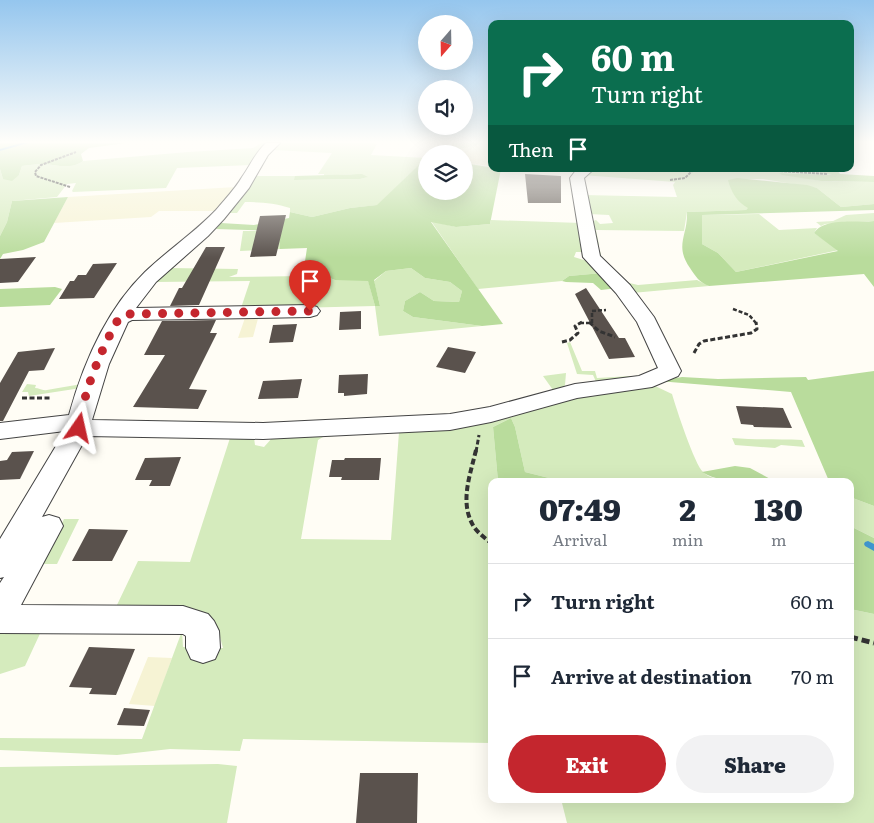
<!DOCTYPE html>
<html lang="en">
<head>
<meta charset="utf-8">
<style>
  :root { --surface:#fff; --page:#f2f2f3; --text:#1f2937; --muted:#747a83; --line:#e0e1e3; --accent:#c4262e }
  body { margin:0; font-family:Literata,serif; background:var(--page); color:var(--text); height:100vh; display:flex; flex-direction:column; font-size:19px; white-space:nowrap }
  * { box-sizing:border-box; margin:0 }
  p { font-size:16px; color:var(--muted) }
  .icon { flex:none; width:28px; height:28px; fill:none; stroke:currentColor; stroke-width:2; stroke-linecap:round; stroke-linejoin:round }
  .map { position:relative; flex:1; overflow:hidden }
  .details { position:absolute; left:488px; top:478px; width:366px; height:325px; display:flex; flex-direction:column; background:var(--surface); border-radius:10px; box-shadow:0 5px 20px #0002 }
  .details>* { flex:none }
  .banner { position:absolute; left:488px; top:20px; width:366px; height:152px; border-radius:10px; box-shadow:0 5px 20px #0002; background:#0b6e4f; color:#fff; overflow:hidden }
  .needle { width:32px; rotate:200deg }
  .buttons { position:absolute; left:418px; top:15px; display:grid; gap:10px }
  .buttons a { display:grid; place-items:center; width:55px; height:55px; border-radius:50%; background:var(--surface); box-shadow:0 5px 20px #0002; font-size:25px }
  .pin { position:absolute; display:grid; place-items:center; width:42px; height:42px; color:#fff; margin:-51px -21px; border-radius:50% 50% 50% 0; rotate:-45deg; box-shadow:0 0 5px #0007 }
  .pin .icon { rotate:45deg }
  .me { position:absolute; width:55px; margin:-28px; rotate:11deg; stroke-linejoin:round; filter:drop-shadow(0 0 4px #0008) }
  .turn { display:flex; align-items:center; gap:18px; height:105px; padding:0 20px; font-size:22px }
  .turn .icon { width:65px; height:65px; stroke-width:2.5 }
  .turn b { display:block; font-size:35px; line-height:42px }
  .then { display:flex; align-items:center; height:48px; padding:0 20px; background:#0003; gap:10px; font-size:19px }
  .eta { display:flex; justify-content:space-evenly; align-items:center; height:85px; text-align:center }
  .eta b { font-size:30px; font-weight:800; line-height:35px }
  .button { display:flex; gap:10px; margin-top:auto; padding:10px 20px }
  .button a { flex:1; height:58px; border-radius:30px; background:var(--accent); color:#fff; font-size:20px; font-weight:800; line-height:58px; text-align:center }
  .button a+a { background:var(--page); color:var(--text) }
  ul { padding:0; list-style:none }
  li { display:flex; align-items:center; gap:15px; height:75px; padding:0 20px; border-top:1px solid var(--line) }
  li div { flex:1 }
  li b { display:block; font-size:19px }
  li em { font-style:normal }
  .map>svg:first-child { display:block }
  .farmland { fill:#f6f3d4 }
  .green { fill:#d5ebbd }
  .forest { fill:#b9dc9c }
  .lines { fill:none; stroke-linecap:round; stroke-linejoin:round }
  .stream { fill:#3f96cf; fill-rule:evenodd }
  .building { fill:#5a524d }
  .minor-casing { stroke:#444; stroke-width:2 }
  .path-far4 { stroke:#333; stroke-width:2; stroke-dasharray:3 1; stroke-linecap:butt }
  .path-far3 { stroke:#333; stroke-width:2.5; stroke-dasharray:4 2; stroke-linecap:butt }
  .path-far2 { stroke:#333; stroke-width:3; stroke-dasharray:5 2.5; stroke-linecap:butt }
  .path-far1 { stroke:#333; stroke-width:4; stroke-dasharray:6 3; stroke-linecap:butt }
  .path { stroke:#333; stroke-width:5; stroke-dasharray:8 4; stroke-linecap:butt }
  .minor { fill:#fff; fill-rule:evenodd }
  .route { stroke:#c4262e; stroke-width:9; stroke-dasharray:0 16.2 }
</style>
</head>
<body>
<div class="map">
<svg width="874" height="823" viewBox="0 0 874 823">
  <rect width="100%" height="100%" fill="#fffdf5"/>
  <path class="farmland" d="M 485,143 L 491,143 L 491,166 L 464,163 L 464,154 L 442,154 Z
    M 236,187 L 218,211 L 159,211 L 151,217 L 54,223 L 68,197 Z
    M 246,315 L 259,315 L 253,337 L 238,338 Z
    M 148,657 L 172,658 L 155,706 L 129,704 Z"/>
  <path class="green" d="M 261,143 L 271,143 L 251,165 L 177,168 L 166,188 L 73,192 L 72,191 L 76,183 L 67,184 L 57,197 L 12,201 L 7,222 L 0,236 L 0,169 L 3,179 L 19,175 L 22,166 C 29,165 36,164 43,164 C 57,165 71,170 83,161 L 188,152 L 253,148 Z
    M 277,143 L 374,143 L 377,144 L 371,155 L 426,158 L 378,205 L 350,208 L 312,217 L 290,212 L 290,208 C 275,203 261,202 245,202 L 237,213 L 225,213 L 253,177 L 256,176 L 295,176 L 295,180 L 360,179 L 367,177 L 351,174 L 324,176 L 324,174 L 318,174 L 332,153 L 273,150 L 267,158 L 269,159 L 262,158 Z
    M 453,143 L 485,143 L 442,154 L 434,154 Z
    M 591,169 L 821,169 L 823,173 L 833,174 L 780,173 L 821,181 L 874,182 L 874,204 L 841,207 L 817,188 L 763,179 L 732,179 L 749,208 L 746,210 L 687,212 L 684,231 L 596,230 L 599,245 L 595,244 L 591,222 L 596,220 L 600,224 L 613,223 L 609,215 L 589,214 L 584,195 L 677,197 L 673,185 L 675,182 L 582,175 Z
    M 874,213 L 874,221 L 825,224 L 821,226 L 816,222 L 833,221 L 846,215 Z
    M 759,214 L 779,230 L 817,228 L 814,233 L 839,250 L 736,272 L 718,253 L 702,244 L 702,215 Z
    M 491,220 L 581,223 L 587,252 L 576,252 L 574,257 L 590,262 L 602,273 L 569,276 L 562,281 L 478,289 L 431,221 L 456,227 L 490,224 Z
    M 243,231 L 280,231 L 280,249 L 240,251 Z
    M 197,245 L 169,268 L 238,269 L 237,274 L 229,277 L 303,276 L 304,268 L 335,280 L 368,280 L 375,306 L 380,306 L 374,281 L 386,271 L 411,268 L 425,278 L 450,282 L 462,291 L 459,302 L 434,301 L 420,292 L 405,301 L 403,311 L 413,317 L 482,326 L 379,336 L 375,306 L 128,312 L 131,306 L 138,305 L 135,310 L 241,308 L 250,281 L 155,282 L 141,301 L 135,300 C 148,283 176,249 197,245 Z
    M 600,251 L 602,262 L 625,282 L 638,285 L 697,280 L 709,286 L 632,293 L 605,268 L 596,252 Z
    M 570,342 L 582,371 L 595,371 L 597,378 L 631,376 L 634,381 L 597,384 L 593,375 L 577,374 L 567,343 Z
    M 566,373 L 565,385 L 560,391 L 465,415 L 553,390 L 543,376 Z
    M 27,384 L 36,385 L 35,388 C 39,388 42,391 47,390 C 58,388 70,386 82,384 L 81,388 L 29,396 L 28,392 L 22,392 Z
    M 645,385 L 655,386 L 672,394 C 676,408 695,465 703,472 C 709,478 718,479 725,481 L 561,481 L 525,472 L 515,427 L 511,418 L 493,427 L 498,481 L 491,481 L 491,743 L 243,739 L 240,751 L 170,749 L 117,755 L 0,750 L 0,738 L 142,739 L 182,631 L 183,647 L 223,648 L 218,630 L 116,607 L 138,561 L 190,562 L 230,438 L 254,438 L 255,445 L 264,447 L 273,437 L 332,434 L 334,436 L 323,437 L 318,440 L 301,539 L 391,540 L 399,432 L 564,397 L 598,396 L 595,391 Z
    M 732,438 C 756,440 778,439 802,440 L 805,447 L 781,445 L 775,448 L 735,445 Z
    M 850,497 L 874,506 L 874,538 L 850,526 Z
    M 64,519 L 79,519 L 57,564 L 42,564 Z
    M 850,609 L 874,614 L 874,823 L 567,823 L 561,799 L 850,799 Z
    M 0,625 L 44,625 L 25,666 L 0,674 Z
    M 218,764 L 237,766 L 227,823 L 0,823 L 0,767 Z"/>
  <path class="forest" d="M 0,143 L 126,143 L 89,148 L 81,154 L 83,161 C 71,170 57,165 43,164 C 36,164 29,165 22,166 L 19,175 L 12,181 L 3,179 L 0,169 Z
    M 426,158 L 426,191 L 464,191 L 464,163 L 501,169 L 490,224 L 456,227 L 431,222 L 503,324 L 482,326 L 413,317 L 403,311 L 405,301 L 420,292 L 434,301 L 459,302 L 462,291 L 450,282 L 425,278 L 411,268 L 386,271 L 374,280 L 380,306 L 375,306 L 368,281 L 335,280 L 304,268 L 307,248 L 280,249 L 279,231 L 216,229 L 221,223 L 254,225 L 289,218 L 290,212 L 312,217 L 350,208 L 377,205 Z
    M 822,169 L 836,169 L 840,174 L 874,176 L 874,182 L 821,181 L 782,175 L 779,173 L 832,175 L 823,173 Z
    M 362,174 L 368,177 L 360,179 L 294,180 L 295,176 Z
    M 737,178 L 807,185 L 817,188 L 841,207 L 874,204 L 874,210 L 702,215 L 702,244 L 718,253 L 736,272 L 838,251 L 814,233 C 824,217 857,223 874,221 L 874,287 L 864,274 L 709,286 C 699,282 696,277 690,268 C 674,245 688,236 687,212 L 746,210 L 748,208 C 737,202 731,192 728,180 Z
    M 68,197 L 44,242 L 23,250 L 3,254 L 0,259 L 0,236 L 7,222 L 12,201 Z
    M 602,273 L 618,288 L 601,290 L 593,283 L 566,282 L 562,281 L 569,276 Z
    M 55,287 L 62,289 L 50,305 L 0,307 L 0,289 Z
    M 874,371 L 874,506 L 850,497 L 850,481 L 829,481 L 791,392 L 658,381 L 682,377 L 718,379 L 806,377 L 808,380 Z
    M 511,418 L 515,427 L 525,472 L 561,481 L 498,481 L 493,427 Z
    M 735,466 L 750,468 L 774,481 C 749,481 724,485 702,472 Z
    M 850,526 L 874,538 L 874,614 L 850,609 Z"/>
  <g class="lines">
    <path class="stream" d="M 21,143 L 28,143 L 0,151 L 0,149 Z
      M 868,541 L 874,544 L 874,551 L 865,546 L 864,544 L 865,542 Z"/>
  </g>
  <path class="building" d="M 525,174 L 561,176 L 561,203 L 528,203 Z
    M 286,215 L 276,256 L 250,257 L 260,216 Z
    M 206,247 L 225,247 L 199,305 L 170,306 L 179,288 L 182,288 Z
    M 36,257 L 18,282 L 0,283 L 0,259 Z
    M 117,263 L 94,298 L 59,299 L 70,281 L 74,281 L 78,275 L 86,275 L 93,264 Z
    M 586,288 L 619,338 L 625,338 L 635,357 L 609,359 L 575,294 Z
    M 361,311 L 361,329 L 339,330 L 340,312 Z
    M 216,320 L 210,333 L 217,333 L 189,389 L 207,390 L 198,409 L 133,407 L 165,355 L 144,355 L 162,321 Z
    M 297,324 L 293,342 L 269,343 L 273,325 Z
    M 448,347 L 476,352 L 465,373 L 436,367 Z
    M 55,348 L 44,370 L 29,371 L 3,421 L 0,421 L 0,383 L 18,352 Z
    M 368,374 L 367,394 L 344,396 L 344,393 L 338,393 L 339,375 Z
    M 302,379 L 298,398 L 258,399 L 263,381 Z
    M 736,406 L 783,408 L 792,428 L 754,427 L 753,425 L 741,424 Z
    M 34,451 L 20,479 L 0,480 L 0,461 L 7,460 L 12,452 Z
    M 181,457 L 170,486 L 149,486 L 152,480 L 135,480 L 145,458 Z
    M 345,458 L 381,458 L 379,480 L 341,480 L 342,477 L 329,477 L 332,460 L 344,460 Z
    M 89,529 L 128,530 L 112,561 L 72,561 Z
    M 89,647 L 135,649 L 116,695 L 89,694 L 92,688 L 69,687 Z
    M 124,708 L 150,710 L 144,726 L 117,725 Z
    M 360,773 L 418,773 L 417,823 L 356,823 Z"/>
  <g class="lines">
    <g class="minor-casing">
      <path id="minor" d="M 266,143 L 280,143 L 268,155 L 249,188 L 224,219 L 208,236 L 156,282 L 136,308 L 310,305 L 317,307 L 320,311 L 317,315 L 310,317 L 132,320 L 128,322 L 109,364 L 92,420 L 263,423 L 450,414 L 490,407 L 575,384 L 639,376 L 658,368 L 637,322 L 616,293 L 583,257 L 570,178 L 577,169 L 594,169 L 584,178 L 600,256 L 630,285 L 654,317 L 681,371 L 678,376 L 652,387 L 577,398 L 491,422 L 450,430 L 263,439 L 87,436 L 42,517 L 49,515 L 59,518 L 63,526 L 21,605 L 183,606 L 208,614 L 214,621 L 219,631 L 220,648 L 215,659 L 203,663 L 191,659 L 186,648 L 186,636 L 183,634 L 0,633 L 0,583 L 4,577 L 0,578 L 0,539 L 65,431 L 0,439 L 0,423 L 69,415 C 83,364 107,309 145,272 C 168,250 194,233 216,210 C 225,199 235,189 242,177 C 250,166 255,153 266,143 Z"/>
    </g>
    <path class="path-far4" d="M 741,169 L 780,171 L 785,169
      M 780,171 L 828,174
      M 670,180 L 685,178 L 694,169
      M 70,187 L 36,176 L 35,172 L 41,165 L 76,152"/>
    <path class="path-far3" d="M 733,309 L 749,315 L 756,323
      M 580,323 L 591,323
      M 592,323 L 592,311 L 606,310"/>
    <path class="path-far2" d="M 589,322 L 599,331 L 615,337
      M 562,342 L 570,340 L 578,333 L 575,326 L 582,322
      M 694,353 L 699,344 L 704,341 L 751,333 L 757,329 L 756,322
      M 22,398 L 51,398
      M 476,452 L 479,435"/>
    <path class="path-far1" d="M 476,450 C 470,476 459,503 474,527 C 478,533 485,538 491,543"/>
    <path class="path" d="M 850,637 L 874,643"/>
    <use href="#minor" class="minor"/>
  </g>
  <linearGradient id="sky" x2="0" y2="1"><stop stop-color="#95c6ee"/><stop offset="0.55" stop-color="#fffefa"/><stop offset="1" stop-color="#fffefa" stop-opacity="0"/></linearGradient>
  <rect width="874" height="258" fill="url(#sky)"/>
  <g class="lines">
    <path class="route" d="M 79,428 C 83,393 101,349 119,318 L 130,314 L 310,311"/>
  </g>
</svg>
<div class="buttons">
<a><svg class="needle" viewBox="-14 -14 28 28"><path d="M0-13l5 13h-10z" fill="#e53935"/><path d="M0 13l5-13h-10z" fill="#747a83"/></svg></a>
<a><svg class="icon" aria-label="sound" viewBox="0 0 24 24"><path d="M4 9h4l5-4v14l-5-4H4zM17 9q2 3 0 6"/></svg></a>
<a><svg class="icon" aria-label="layers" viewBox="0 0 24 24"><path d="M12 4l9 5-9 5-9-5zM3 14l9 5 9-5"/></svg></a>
</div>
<div class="pin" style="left:310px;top:311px;background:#d93025"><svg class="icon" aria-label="arrive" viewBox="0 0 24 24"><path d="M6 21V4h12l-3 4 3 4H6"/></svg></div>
<svg class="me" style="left:79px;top:428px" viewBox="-20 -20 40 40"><path d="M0-17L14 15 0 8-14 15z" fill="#c4262e" stroke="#fff" stroke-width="4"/></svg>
<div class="banner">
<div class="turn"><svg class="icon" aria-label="right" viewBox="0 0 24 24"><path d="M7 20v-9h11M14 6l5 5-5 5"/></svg><div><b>60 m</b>Turn right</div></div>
<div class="then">Then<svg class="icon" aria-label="arrive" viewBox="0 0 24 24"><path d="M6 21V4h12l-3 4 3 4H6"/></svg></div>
</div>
<section class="details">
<div class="eta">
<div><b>07:49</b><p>Arrival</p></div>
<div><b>2</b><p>min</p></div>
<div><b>130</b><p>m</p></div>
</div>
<ul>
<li><svg class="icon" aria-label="right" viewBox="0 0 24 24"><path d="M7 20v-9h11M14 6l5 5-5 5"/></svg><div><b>Turn right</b></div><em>60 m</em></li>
<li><svg class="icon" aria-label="arrive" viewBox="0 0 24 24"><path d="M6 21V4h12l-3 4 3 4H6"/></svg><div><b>Arrive at destination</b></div><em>70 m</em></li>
</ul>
<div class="button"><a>Exit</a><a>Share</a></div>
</section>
</div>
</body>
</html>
